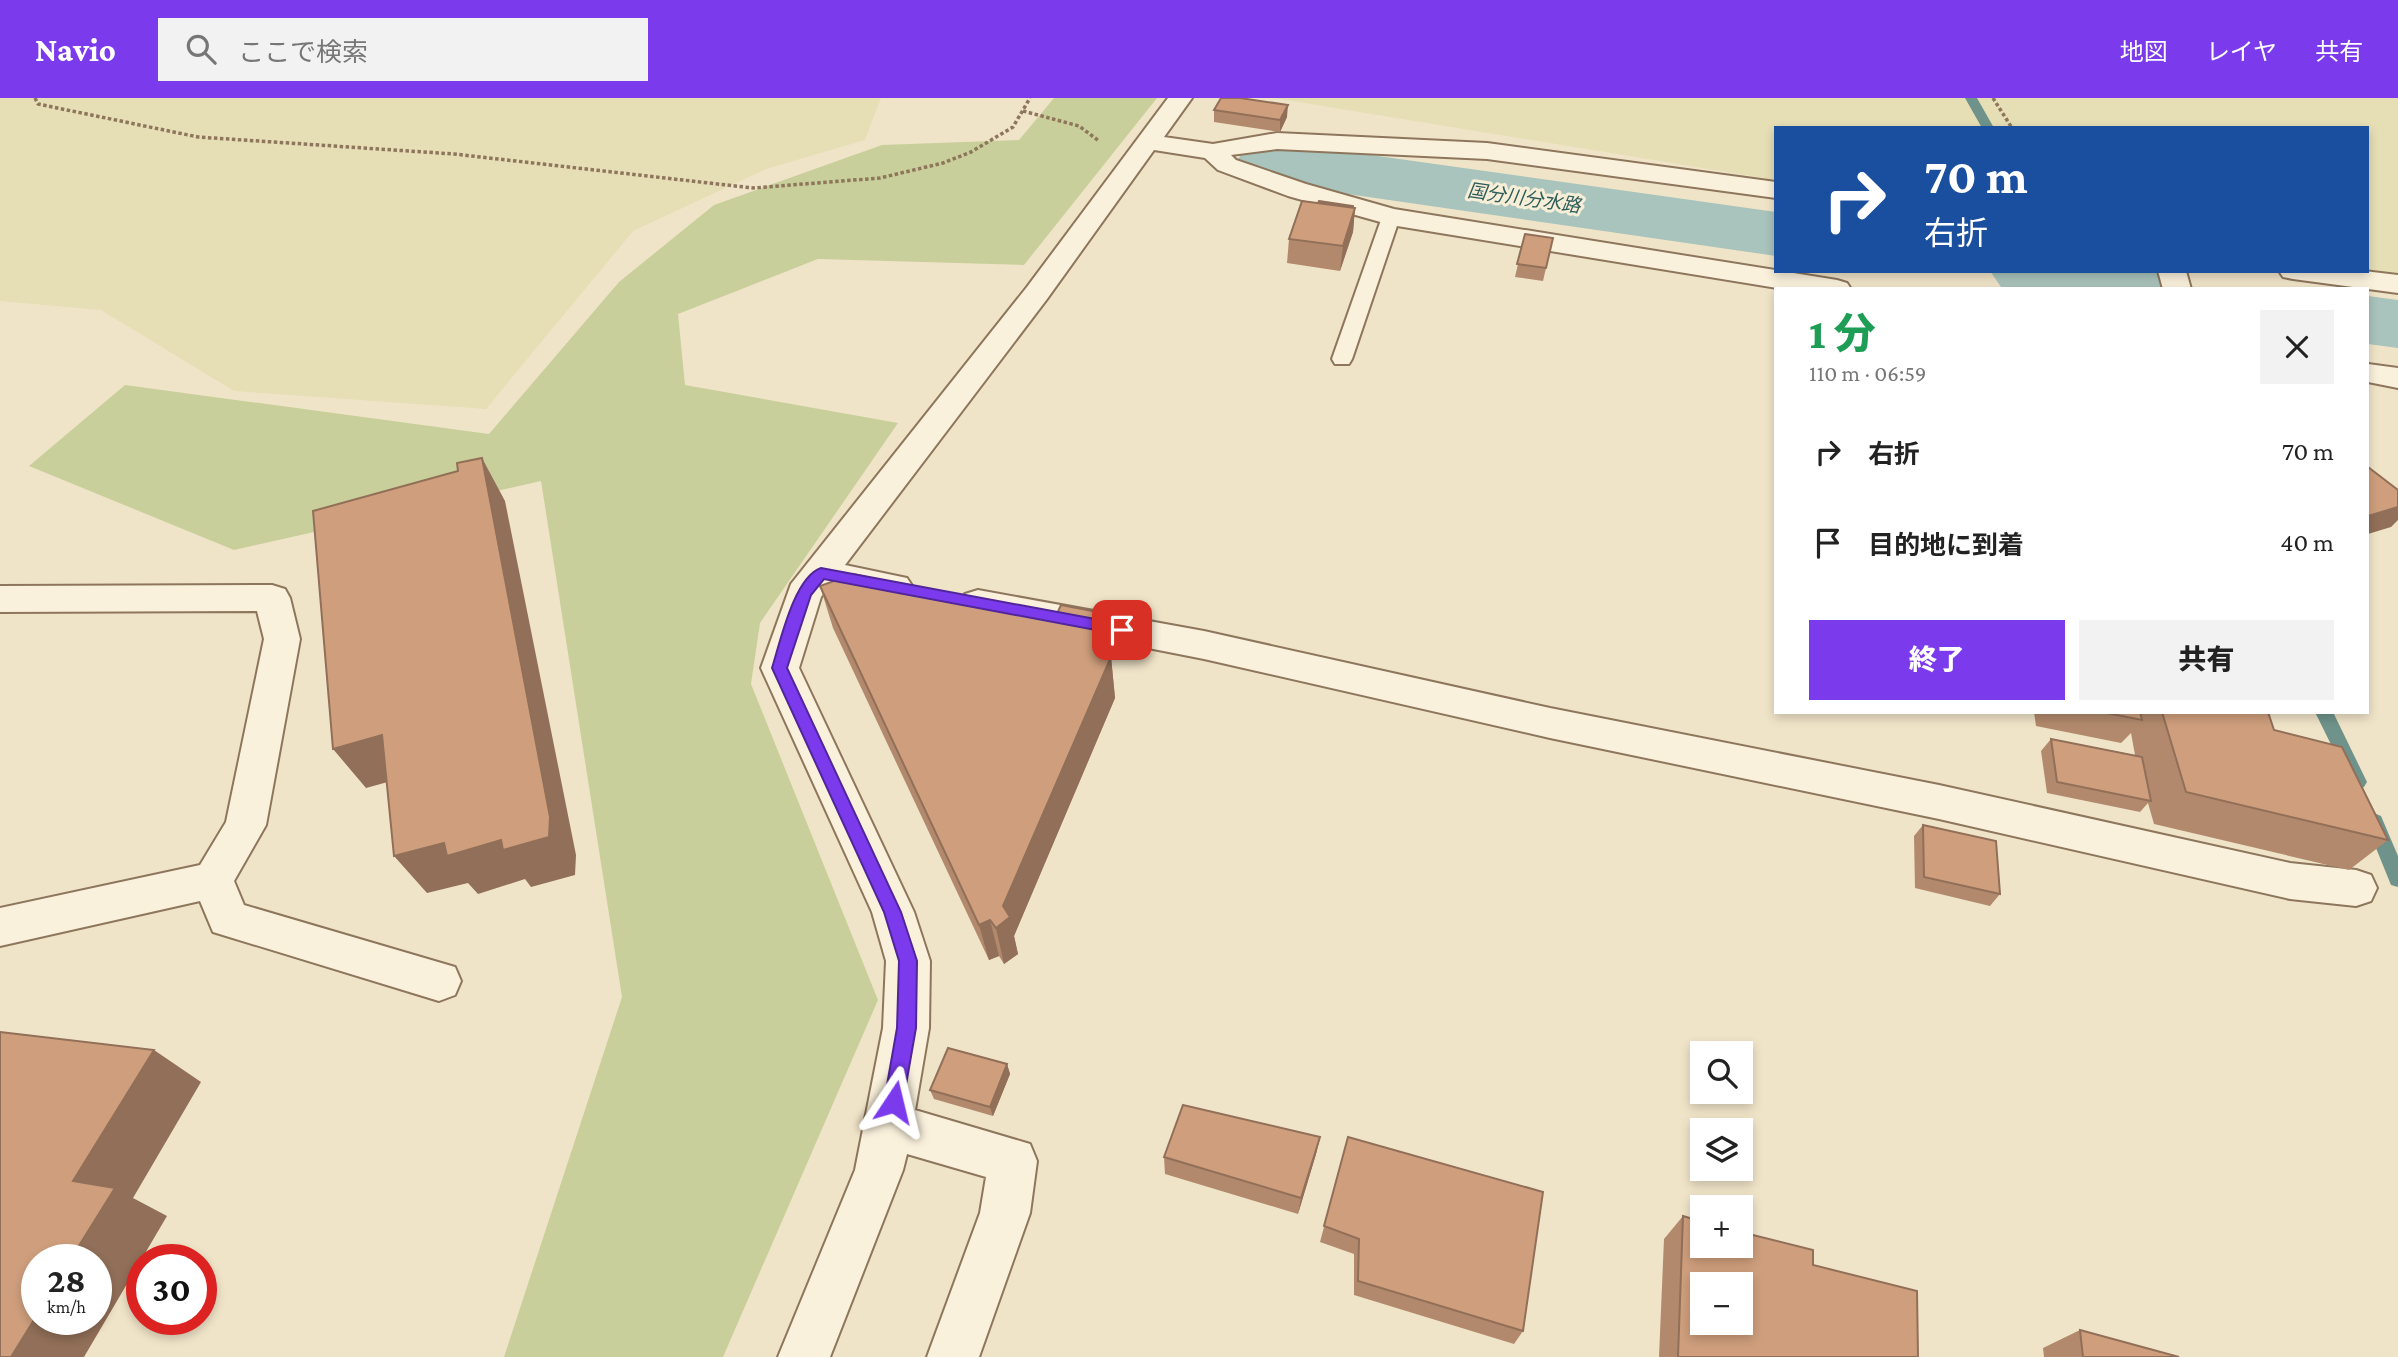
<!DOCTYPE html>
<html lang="ja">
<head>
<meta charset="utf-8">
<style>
  :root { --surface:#fff; --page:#f2f2f2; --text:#222; --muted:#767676; --accent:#7c3aed }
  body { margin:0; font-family:"Crimson Pro","Noto Sans JP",serif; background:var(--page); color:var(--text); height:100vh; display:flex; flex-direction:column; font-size:26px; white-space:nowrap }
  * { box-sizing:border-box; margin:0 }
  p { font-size:23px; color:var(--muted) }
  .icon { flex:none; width:38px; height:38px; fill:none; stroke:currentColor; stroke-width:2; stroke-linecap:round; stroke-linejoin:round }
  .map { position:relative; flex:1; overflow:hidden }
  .sheet { position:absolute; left:1774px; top:189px; width:595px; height:427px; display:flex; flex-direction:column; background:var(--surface); border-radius:0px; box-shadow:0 4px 10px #0003 }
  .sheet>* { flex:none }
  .guide { position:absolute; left:1774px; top:28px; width:595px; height:147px; border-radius:0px; box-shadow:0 4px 10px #0003; background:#1a4fa0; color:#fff; overflow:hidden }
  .buttons { position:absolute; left:1690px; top:943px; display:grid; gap:14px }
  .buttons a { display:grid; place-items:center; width:63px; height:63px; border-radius:0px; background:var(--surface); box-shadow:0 4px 10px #0003; font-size:35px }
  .speed { position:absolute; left:21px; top:1146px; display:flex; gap:14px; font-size:35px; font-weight:700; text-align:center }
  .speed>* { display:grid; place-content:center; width:91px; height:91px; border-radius:50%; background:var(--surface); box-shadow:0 4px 10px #0003; line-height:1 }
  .speed small { font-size:18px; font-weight:400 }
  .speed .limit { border:10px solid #d22; background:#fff; color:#111 }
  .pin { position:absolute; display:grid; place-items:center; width:60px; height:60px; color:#fff; margin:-30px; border-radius:14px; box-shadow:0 4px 10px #0006 }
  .me { position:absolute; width:77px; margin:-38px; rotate:10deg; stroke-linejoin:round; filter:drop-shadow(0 0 5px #0008) }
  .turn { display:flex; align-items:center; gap:24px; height:147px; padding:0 35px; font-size:32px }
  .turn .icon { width:91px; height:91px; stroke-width:2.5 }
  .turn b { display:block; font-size:49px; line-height:60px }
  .round { display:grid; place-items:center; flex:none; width:74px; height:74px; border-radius:0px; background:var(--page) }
  .headline { display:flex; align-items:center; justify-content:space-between; height:119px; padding:0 35px }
  h1 { font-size:42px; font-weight:800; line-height:52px; color:#1e9e55 }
  .action { display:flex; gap:14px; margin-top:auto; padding:14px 35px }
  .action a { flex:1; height:80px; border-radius:0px; background:var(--accent); color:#fff; font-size:28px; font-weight:800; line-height:80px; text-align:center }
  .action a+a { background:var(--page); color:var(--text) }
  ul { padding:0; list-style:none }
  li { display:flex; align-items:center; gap:21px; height:91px; padding:0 35px }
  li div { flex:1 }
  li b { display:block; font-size:26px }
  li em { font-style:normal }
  header { display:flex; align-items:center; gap:42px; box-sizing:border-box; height:98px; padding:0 35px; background:var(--accent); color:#fff }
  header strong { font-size:33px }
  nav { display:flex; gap:38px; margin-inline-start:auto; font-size:24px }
  .search { width:490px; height:63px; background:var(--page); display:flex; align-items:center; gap:18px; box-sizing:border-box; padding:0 24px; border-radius:0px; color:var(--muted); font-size:26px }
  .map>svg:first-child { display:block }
  .farmland { fill:#e6deb5 }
  .green { fill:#c9cf9b }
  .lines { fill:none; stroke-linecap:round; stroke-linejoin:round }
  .stream { fill:#6f938a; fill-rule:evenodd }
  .river { fill:#a9c4bc; fill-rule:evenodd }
  .service-casing { stroke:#8d765c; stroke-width:4 }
  .minor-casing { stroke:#8d765c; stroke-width:4 }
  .path { stroke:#8d765c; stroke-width:3.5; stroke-dasharray:3.5 2.5; stroke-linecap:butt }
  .service { fill:#faf1dc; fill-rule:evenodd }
  .minor { fill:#faf1dc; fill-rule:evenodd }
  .wall { fill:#b2896c }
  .shaded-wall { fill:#916f58 }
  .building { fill:#cf9f7d; stroke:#916f58; stroke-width:2; fill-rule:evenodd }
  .route { fill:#7c3aed; stroke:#51269a; stroke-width:2 }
  .labels { text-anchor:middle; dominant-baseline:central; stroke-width:6; stroke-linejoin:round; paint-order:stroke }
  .far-water-label { font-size:19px; font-style:italic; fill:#2f5d5a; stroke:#f7eed8 }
</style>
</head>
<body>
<header>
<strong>Navio</strong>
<div class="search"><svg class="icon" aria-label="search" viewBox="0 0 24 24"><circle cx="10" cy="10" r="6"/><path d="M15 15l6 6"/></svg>ここで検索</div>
<nav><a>地図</a><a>レイヤ</a><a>共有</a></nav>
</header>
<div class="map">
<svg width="2398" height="1259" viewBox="0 0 2398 1259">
  <rect width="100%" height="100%" fill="#f0e4c8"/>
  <path class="farmland" d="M 0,0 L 881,0 L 865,42 L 766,71 L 633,133 L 486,311 L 234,293 L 101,212 L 0,203 Z
    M 1274,0 L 2398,0 L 2398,178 L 2361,173 L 2368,173 L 2368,30 L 1776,30 L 1776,82 Z"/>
  <path class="green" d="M 1054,0 L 1157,0 L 1024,167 L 818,161 L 678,216 L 685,287 L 898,325 L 760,525 L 751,586 L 878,902 L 723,1259 L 504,1259 L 622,899 L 541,383 L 234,452 L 29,368 L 125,287 L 489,336 L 619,184 L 714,107 L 882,47 L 1019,42 Z"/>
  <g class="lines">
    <path class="stream" d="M 1965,0 L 1977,0 L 1994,30 L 1982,30 Z
      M 2079,173 L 2092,173 L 2101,191 L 2088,191 Z
      M 2315,614 L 2333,614 L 2367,684 L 2364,689 L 2358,691 L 2352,689 Z
      M 2374,715 L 2381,718 L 2398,758 L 2398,789 L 2391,787 L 2365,723 L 2367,718 Z"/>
    <path class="river" d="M 1271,43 L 1776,114 L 1776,158 L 1271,85 L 1246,79 L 1236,64 L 1246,49 Z
      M 1990,173 L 2173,173 L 2178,174 L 2189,191 L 2006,191 L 2001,189 Z
      M 2368,198 L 2398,202 L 2398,250 L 2368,246 Z"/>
    <g class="service-casing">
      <path id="service" d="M 1391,113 L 1400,119 L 1352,261 L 1349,266 L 1335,266 L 1332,261 L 1382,119 Z"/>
    </g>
    <g class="minor-casing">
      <path id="minor" d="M 1168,0 L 1192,0 L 1164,39 L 1213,46 L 1277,35 L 1487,45 L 1776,84 L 1776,100 L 1487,61 L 1277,51 L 1231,57 L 1236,62 L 1306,86 L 1394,111 L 1837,182 L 1847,185 L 1851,191 L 1783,191 L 1391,127 L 1288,98 L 1218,72 L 1205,60 L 1154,52 L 1047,201 L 845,467 L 907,480 L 913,489 L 907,498 L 895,502 L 828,489 L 821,499 L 799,570 L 914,814 L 930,863 L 929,930 L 915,1012 L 1030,1046 L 1037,1063 L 1030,1115 L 979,1259 L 927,1259 L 980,1115 L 986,1079 L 907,1056 L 903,1072 L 830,1259 L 778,1259 L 855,1072 L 883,930 L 886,863 L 872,814 L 761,570 L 791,486 L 1027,189 Z
        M 2158,173 L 2186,173 L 2191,191 L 2163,191 Z
        M 2279,173 L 2364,173 L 2398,177 L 2398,195 L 2293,181 L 2283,179 Z
        M 2368,266 L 2398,270 L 2398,290 L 2368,284 Z
        M 272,487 L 285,491 L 290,500 L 300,541 L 266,727 L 234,783 L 244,807 L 455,869 L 461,883 L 455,897 L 439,903 L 213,834 L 200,803 L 0,848 L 0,810 L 200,767 L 226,724 L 264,541 L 257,513 L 0,514 L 0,488 Z
        M 978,492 L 1204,533 L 1550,610 L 1939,687 L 2290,765 L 2356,772 L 2371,777 L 2377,790 L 2371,803 L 2356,808 L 2290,801 L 1939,721 L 1550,640 L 1204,561 L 965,514 L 960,505 L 965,496 Z"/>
    </g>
    <path class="path" d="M 35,0 L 38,6 L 198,39 L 454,56 L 753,90 L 880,80 L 943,65 L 971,54 L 1013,29 L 1030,0
      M 1993,0 L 2012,30
      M 1023,13 L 1079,28 L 1099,43"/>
    <use href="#service" class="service"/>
    <use href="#minor" class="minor"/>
  </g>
  <path class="wall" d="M 1214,12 L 1287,19 L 1280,34 L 1214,24 Z
    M 1353,109 L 1355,110 L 1353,134 L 1340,173 L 1287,165 L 1289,141 Z
    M 1525,136 L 1553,140 L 1543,183 L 1515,179 Z
    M 820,488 L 1100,537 L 1111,559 L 1115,600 L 1014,838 L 1018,856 L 1004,866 L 999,858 L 989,862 L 833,530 Z
    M 2034,614 L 2268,614 L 2274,632 L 2388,742 L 2349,772 L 2154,726 L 2148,705 L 2140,714 L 2047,695 L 2041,653 L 2051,641 L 2135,657 L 2131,635 L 2121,645 L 2036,628 Z
    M 1923,727 L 2000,796 L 1990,808 L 1915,790 L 1914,738 Z
    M 1007,966 L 1010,976 L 993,1018 L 934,1001 L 930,992 Z
    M 1320,1039 L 1316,1056 L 1298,1116 L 1165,1076 L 1164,1059 Z
    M 1348,1039 L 1523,1233 L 1514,1246 L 1354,1197 L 1354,1156 L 1320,1144 Z
    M 1683,1118 L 1813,1167 L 1918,1259 L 1659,1259 L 1664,1141 Z
    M 2080,1232 L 2179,1259 L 2044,1259 L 2043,1250 Z"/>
  <path class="shaded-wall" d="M 1288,7 L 1287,19 L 1280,34 L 1280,22 Z
    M 1355,110 L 1353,134 L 1340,173 L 1343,148 Z
    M 482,360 L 505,403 L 576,757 L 575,777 L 531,789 L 525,781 L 478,796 L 468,785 L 427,795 L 394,758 Z
    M 2398,409 L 2398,422 L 2391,429 L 2368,436 L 2368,418 Z
    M 1098,514 L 1102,555 L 1094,526 Z
    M 1111,559 L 1115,600 L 1014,838 L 1018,856 L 1004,866 L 996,830 L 1003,808 Z
    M 382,637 L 413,677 L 366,690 L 333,651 Z
    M 990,822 L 999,858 L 989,862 L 979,827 Z
    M 154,952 L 201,984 L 133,1100 L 167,1118 L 84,1259 L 11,1259 L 37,1217 L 37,1222 L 96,1222 L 96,1162 L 70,1162 L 73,1083 Z
    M 1007,966 L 1010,976 L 993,1018 L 990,1009 Z
    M 1320,1039 L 1316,1056 L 1298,1116 L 1301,1100 Z"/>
  <path class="building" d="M 1221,0 L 1240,0 L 1288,7 L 1280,22 L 1214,12 Z
    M 1302,103 L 1355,110 L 1343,148 L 1289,141 Z
    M 1319,103 L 1353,108 L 1353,109 L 1318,105 Z
    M 1525,136 L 1553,140 L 1546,170 L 1517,166 Z
    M 482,360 L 550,719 L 549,739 L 503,752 L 501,742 L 447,758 L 444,745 L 394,758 L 382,637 L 333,651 L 313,413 L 458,373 L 457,365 Z
    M 2368,369 L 2398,392 L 2398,409 L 2368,418 Z
    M 853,476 L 1055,520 L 1061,507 L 1098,514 L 1094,526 L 1111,559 L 1003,808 L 1010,819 L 996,830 L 990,822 L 979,827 L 820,488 Z
    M 2102,614 L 2140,614 L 2142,622 Z
    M 2162,614 L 2268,614 L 2274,632 L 2342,649 L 2388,742 L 2186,694 Z
    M 2051,641 L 2142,659 L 2151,703 L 2057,684 Z
    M 1923,727 L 1996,743 L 2000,796 L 1924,779 Z
    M 0,934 L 154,952 L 73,1083 L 115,1090 L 70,1162 L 37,1162 L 37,1217 L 11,1259 L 0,1259 Z
    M 948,950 L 1007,966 L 990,1009 L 930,992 Z
    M 1183,1007 L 1320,1039 L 1301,1100 L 1164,1059 Z
    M 1348,1039 L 1543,1094 L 1523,1233 L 1358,1183 L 1359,1141 L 1324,1128 Z
    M 1683,1118 L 1703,1124 L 1703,1148 L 1741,1148 L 1741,1134 L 1813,1152 L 1813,1167 L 1917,1193 L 1918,1259 L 1678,1259 ZM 1703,1186 L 1741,1186 L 1741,1225 L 1703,1225 Z
    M 2080,1232 L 2179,1259 L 2083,1259 Z"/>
  <path class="route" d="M 821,470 L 1122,526 L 1129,532 L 1122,537 L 824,481 L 811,497 L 787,570 L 901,814 L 917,863 L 916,930 L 903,1004 L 901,1011 L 894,1013 L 887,1011 L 884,1004 L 897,930 L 899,863 L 884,814 L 772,570 C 780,545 794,479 821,470 Z"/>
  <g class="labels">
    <g class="far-water-label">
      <text transform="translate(1524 100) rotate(8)">国分川分水路</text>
    </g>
  </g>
</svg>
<div class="buttons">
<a><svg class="icon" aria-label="search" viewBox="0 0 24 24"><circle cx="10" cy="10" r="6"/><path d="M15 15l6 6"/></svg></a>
<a><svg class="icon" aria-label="layers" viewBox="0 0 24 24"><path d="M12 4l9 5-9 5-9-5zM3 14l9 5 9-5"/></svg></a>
<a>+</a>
<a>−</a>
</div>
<div class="speed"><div>28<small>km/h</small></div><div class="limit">30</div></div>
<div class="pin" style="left:1122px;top:532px;background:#d93025"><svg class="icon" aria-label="arrive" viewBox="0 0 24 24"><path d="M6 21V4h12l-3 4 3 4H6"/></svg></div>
<svg class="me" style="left:894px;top:1004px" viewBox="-20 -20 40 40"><path d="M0-17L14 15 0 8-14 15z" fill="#7c3aed" stroke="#fff" stroke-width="4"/></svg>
<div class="guide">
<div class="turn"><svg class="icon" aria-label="right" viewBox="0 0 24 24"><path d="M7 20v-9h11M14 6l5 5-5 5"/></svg><div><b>70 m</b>右折</div></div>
</div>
<section class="sheet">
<div class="headline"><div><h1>1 分</h1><p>110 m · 06:59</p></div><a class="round"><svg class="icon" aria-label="close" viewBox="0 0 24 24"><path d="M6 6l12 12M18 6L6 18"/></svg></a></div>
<ul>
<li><svg class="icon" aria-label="right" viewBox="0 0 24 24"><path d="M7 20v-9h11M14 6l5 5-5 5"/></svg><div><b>右折</b></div><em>70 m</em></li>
<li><svg class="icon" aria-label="arrive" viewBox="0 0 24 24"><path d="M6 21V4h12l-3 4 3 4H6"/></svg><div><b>目的地に到着</b></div><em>40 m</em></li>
</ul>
<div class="action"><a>終了</a><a>共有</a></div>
</section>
</div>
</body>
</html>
